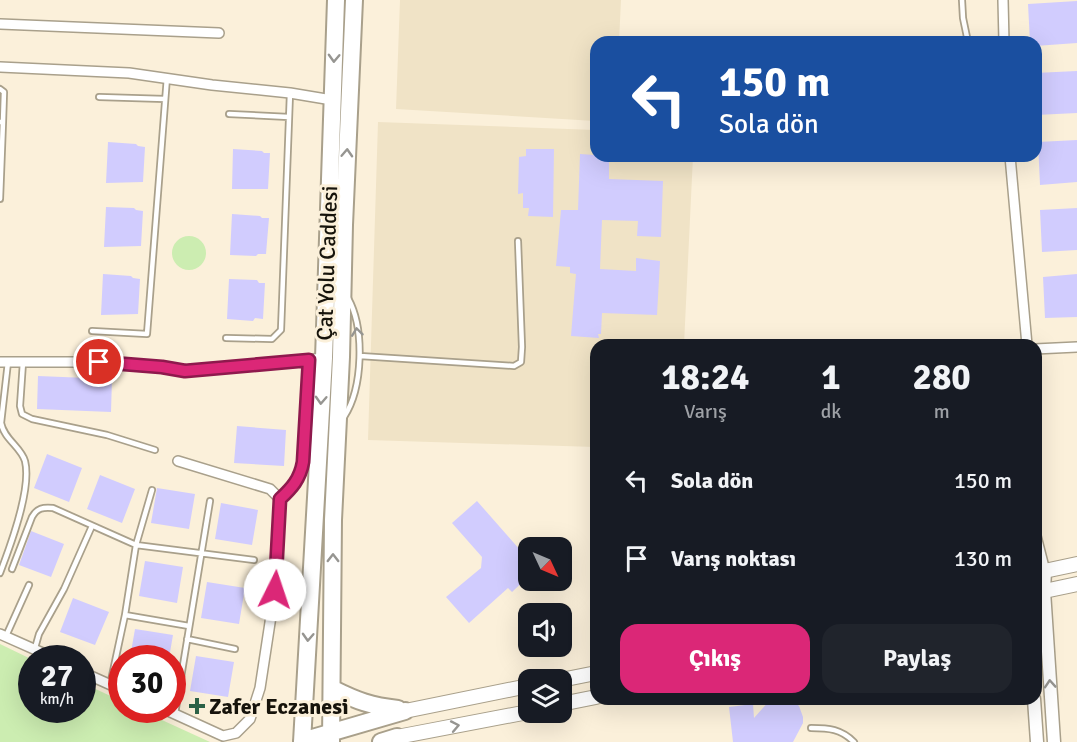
<!DOCTYPE html>
<html lang="tr">
<head>
<meta charset="utf-8">
<style>
  :root { --surface:#171b24; --page:#20242c; --text:#f1f3f6; --muted:#9ea1a6; --accent:#db2777 }
  body { margin:0; font-family:Signika,sans-serif; background:var(--page); color:var(--text); height:100vh; display:flex; flex-direction:column; font-size:22px; white-space:nowrap }
  * { box-sizing:border-box; margin:0 }
  p { font-size:20px; color:var(--muted) }
  .icon { flex:none; width:33px; height:33px; fill:none; stroke:currentColor; stroke-width:2; stroke-linecap:round; stroke-linejoin:round }
  .map { position:relative; flex:1; overflow:hidden }
  .details { position:absolute; left:590px; top:339px; width:452px; height:366px; display:flex; flex-direction:column; background:var(--surface); border-radius:18px; box-shadow:0 6px 24px #0002 }
  .details>* { flex:none }
  .hud { position:absolute; left:590px; top:36px; width:452px; height:126px; border-radius:18px; box-shadow:0 6px 24px #0002; background:#1a4fa0; color:#fff; overflow:hidden }
  .needle { width:39px; rotate:134deg }
  .tools { position:absolute; left:518px; top:537px; display:grid; gap:12px }
  .tools a { display:grid; place-items:center; width:54px; height:54px; border-radius:12px; background:var(--surface); box-shadow:0 6px 24px #0002; font-size:30px }
  .speed { position:absolute; left:18px; top:645px; display:flex; gap:12px; font-size:30px; font-weight:700; text-align:center }
  .speed>* { display:grid; place-content:center; width:78px; height:78px; border-radius:50%; background:var(--surface); box-shadow:0 6px 24px #0002; line-height:1 }
  .speed small { font-size:15px; font-weight:400 }
  .speed .limit { border:9px solid #d22; background:#fff; color:#111 }
  .pin { position:absolute; display:grid; place-items:center; width:51px; height:51px; color:#fff; margin:-26px; border:3px solid #fff; border-radius:50%; box-shadow:0 2px 6px #0007 }
  .me { position:absolute; width:66px; margin:-33px; rotate:4deg; stroke-linejoin:round; filter:drop-shadow(0 0 4px #0008) }
  .turn { display:flex; align-items:center; gap:21px; height:126px; padding:0 30px; font-size:27px }
  .turn .icon { width:78px; height:78px; stroke-width:2.5 }
  .turn b { display:block; font-size:42px; line-height:51px }
  .eta { display:flex; justify-content:space-evenly; align-items:center; height:102px; text-align:center }
  .eta b { font-size:36px; font-weight:700; line-height:42px }
  .action { display:flex; gap:12px; margin-top:auto; padding:12px 30px }
  .action a { flex:1; height:69px; border-radius:18px; background:var(--accent); color:#fff; font-size:24px; font-weight:700; line-height:69px; text-align:center }
  .action a+a { background:var(--page); color:var(--text) }
  ul { padding:0; list-style:none }
  li { display:flex; align-items:center; gap:18px; height:78px; padding:0 30px }
  li div { flex:1 }
  li b { display:block; font-size:22px }
  li em { font-style:normal }
  .map>svg:first-child { display:block }
  .built { fill:#f0e3c6 }
  .green { fill:#ccedb1 }
  .building { fill:#d1ccfe }
  .lines { fill:none; stroke-linecap:round; stroke-linejoin:round }
  .lane-casing { stroke:#a9a08b; stroke-width:8 }
  .street-casing { stroke:#a9a08b; stroke-width:12 }
  .secondary-casing { stroke:#a9a08b; stroke-width:15 }
  .primary-casing { stroke:#a9a08b; stroke-width:16 }
  .highway-casing { stroke:#a9a08b; stroke-width:20 }
  .lane { stroke:#fff; stroke-width:4.5 }
  .street { stroke:#fff; stroke-width:9 }
  .secondary { stroke:#fff; stroke-width:12 }
  .primary { stroke:#fff; stroke-width:14 }
  .highway { stroke:#fff; stroke-width:16 }
  .oneway { stroke:#969591 }
  .route-casing { stroke:#8e194d; stroke-width:15 }
  .route { stroke:#db2777; stroke-width:10 }
  .poi-dot { fill:#2c6248; stroke:#fbf0da; stroke-width:2 }
  .labels { text-anchor:middle; dominant-baseline:central; stroke-width:6; stroke-linejoin:round; paint-order:stroke }
  .street-label { font-size:22px; fill:#16130b; stroke:#fbf0da }
  .poi-label { font-size:22px; font-weight:bold; fill:#16130b; stroke:#fbf0da; text-anchor:start }
</style>
</head>
<body>
<div class="map">
<svg width="1077" height="742" viewBox="0 0 1077 742">
  <rect width="100%" height="100%" fill="#fbf0da"/>
  <path class="built" d="M 400,0 L 621,0 L 619,42 L 596,42 L 595,121 L 396,109 Z
    M 378,122 L 595,130 L 596,156 L 693,156 L 684,345 L 596,345 L 595,447 L 368,440 Z"/>
  <path class="green" d="M172 253a17 17 0 1 1 34 0a17 17 0 1 1-34 0Z
    M 0,644 L 31,659 L 32,710 L 82,710 L 83,683 L 121,701 L 122,710 L 140,710 L 210,742 L 0,742 Z"/>
  <path class="building" d="M 1077,1 L 1077,43 L 1035,46 L 1035,42 L 1030,42 L 1028,4 Z
    M 1077,71 L 1077,113 L 1036,115 L 1035,73 Z
    M 1077,140 L 1077,182 L 1040,185 L 1038,142 Z
    M 108,142 L 136,144 L 138,146 L 145,147 L 143,182 L 106,183 Z
    M 233,149 L 262,151 L 264,153 L 270,153 L 268,189 L 232,189 Z
    M 526,149 L 554,149 L 553,217 L 528,216 L 529,208 L 523,208 L 523,193 L 518,194 L 519,157 L 526,156 Z
    M 580,154 L 609,156 L 609,179 L 663,181 L 661,237 L 637,236 L 638,221 L 602,220 L 600,269 L 636,271 L 636,258 L 660,261 L 657,315 L 602,313 L 601,334 L 598,334 L 599,338 L 571,336 L 576,274 L 570,273 L 570,267 L 556,266 L 561,210 L 578,210 Z
    M 106,207 L 134,208 L 136,210 L 143,211 L 141,246 L 104,247 Z
    M 1077,208 L 1077,250 L 1042,252 L 1040,210 Z
    M 232,214 L 260,216 L 262,218 L 269,218 L 266,254 L 258,254 L 256,256 L 230,255 Z
    M 103,274 L 131,276 L 133,278 L 140,279 L 138,314 L 101,315 Z
    M 1077,274 L 1077,317 L 1045,318 L 1043,277 Z
    M 229,279 L 257,280 L 259,283 L 265,283 L 263,319 L 255,318 L 253,321 L 227,319 Z
    M 38,376 L 112,379 L 111,412 L 37,409 Z
    M 237,426 L 286,430 L 284,466 L 234,463 Z
    M 47,454 L 82,468 L 69,502 L 34,488 Z
    M 100,475 L 135,489 L 122,523 L 87,509 Z
    M 157,488 L 195,494 L 189,529 L 151,523 Z
    M 477,501 L 528,559 L 528,577 L 512,592 L 508,588 L 469,623 L 446,597 L 481,568 L 482,557 L 452,523 Z
    M 221,503 L 258,510 L 252,545 L 215,539 Z
    M 31,531 L 64,544 L 51,577 L 19,565 Z
    M 145,561 L 183,567 L 177,603 L 139,596 Z
    M 207,582 L 245,588 L 239,624 L 201,618 Z
    M 73,598 L 109,612 L 95,645 L 60,632 Z
    M 135,629 L 173,635 L 169,658 L 130,658 Z
    M 196,656 L 234,662 L 228,697 L 190,691 Z
    M 771,699 L 792,699 L 799,706 L 803,717 L 803,723 L 793,742 L 733,742 L 729,707 L 753,704 L 754,718 Z"/>
  <g class="lines">
    <g class="lane-casing">
      <path id="lane" d="M 962,0 L 963,18 L 968,42
        M 0,89 L 4,92 L 3,122
        M 99,97 L 165,99
        M 229,114 L 289,117
        M 0,122 L 3,122 L 0,199
        M 92,331 L 147,334 L 167,77
        M 226,338 L 272,339 L 281,330 L 290,93
        M 360,356 L 514,366 L 521,362 L 522,347 L 518,241
        M 23,362 L 20,406 L 22,414 L 32,419 L 107,435 L 155,450
        M 344,417 C 363,388 365,329 348,298
        M 152,490 L 136,545 L 254,560
        M 280,499 L 294,487 L 301,475 L 305,449 L 309,360
        M 12,569 L 32,517 C 37,508 43,507 53,508 L 136,545 L 125,615 L 110,685
        M 0,573 C 10,547 32,489 25,461 C 21,447 4,439 1,423 L 8,362
        M 125,615 L 189,626
        M 6,636 L 29,585
        M 187,639 L 235,649
        M 35,648 L 39,634 L 64,589 L 92,526
        M 175,714 L 210,501
        M 811,728 C 829,728 841,729 854,742"/>
    </g>
    <g class="street-casing">
      <path id="street" d="M 1003,0 L 1004,42
        M 0,24 L 219,33
        M 0,67 L 129,73 L 212,85 L 290,93 L 332,100
        M 1010,156 L 1027,345
        M 1035,349 L 1077,347
        M 0,362 L 99,362 L 162,367 L 185,371 L 324,358
        M 1035,532 L 1045,571
        M 0,634 L 54,658
        M 82,672 L 122,690
        M 166,710 L 223,736 L 236,733 L 250,719 L 260,688 L 275,590 L 280,499 L 270,489 L 178,461"/>
    </g>
    <g class="secondary-casing">
      <path id="secondary" d="M 1045,571 L 1044,591 L 1054,742
        M 1034,699 L 1037,742"/>
    </g>
    <g class="primary-casing">
      <path id="primary" d="M 1035,573 L 1077,564
        M 1035,593 L 1077,584
        M 561,680 L 596,673
        M 561,704 L 596,697
        M 405,711 L 528,686
        M 397,737 L 528,712"/>
    </g>
    <g class="highway-casing">
      <path id="highway" d="M 333,689 C 357,701 371,706 398,709
        M 302,741 L 405,711
        M 302,742 L 324,358 L 336,0
        M 331,742 L 333,520 L 341,357 L 344,225 L 354,0
        M 381,742 L 397,737"/>
    </g>
    <use href="#lane" class="lane"/>
    <use href="#street" class="street"/>
    <use href="#secondary" class="secondary"/>
    <use href="#primary" class="primary"/>
    <use href="#highway" class="highway"/>
  </g>
  <defs><path id="oneway-chevron" d="M-2-3.5L2.5 0L-2 3.5" fill="none" stroke-width="1.6" stroke-linecap="round" stroke-linejoin="round" transform="scale(1.5)"/></defs>
  <g class="oneway">
    <use href="#oneway-chevron" transform="translate(334 58) rotate(92)"/>
    <use href="#oneway-chevron" transform="translate(347 153) rotate(-87)"/>
    <use href="#oneway-chevron" transform="translate(357 332) rotate(-97)"/>
    <use href="#oneway-chevron" transform="translate(321 400) rotate(93)"/>
    <use href="#oneway-chevron" transform="translate(333 558) rotate(-90)"/>
    <use href="#oneway-chevron" transform="translate(308 637) rotate(93)"/>
    <use href="#oneway-chevron" transform="translate(1050 684) rotate(-94)"/>
    <use href="#oneway-chevron" transform="translate(455 726) rotate(-11)"/>
  </g>
  <g class="lines">
    <g class="route-casing">
      <path id="route" d="M 99,362 L 162,367 L 185,371 L 309,360 L 303,462 C 300,479 292,488 280,499 L 275,590"/>
    </g>
    <use href="#route" class="route"/>
  </g>
  <path class="poi-dot" d="M194 697h6v6h6v6h-6v6h-6v-6h-6v-6h6z"/>
  <g class="labels">
    <g class="street-label">
      <text transform="translate(327 263) rotate(-88)">Çat Yolu Caddesi</text>
    </g>
    <g class="poi-label">
      <text x="209" y="706">Zafer Eczanesi</text>
    </g>
  </g>
</svg>
<div class="tools">
<a><svg class="needle" viewBox="-14 -14 28 28"><path d="M0-13l5 13h-10z" fill="#e53935"/><path d="M0 13l5-13h-10z" fill="#9ea1a6"/></svg></a>
<a><svg class="icon" aria-label="sound" viewBox="0 0 24 24"><path d="M4 9h4l5-4v14l-5-4H4zM17 9q2 3 0 6"/></svg></a>
<a><svg class="icon" aria-label="layers" viewBox="0 0 24 24"><path d="M12 4l9 5-9 5-9-5zM3 14l9 5 9-5"/></svg></a>
</div>
<div class="speed"><div>27<small>km/h</small></div><div class="limit">30</div></div>
<div class="pin" style="left:99px;top:362px;background:#d93025"><svg class="icon" aria-label="arrive" viewBox="0 0 24 24"><path d="M6 21V4h12l-3 4 3 4H6"/></svg></div>
<svg class="me" style="left:275px;top:590px" viewBox="-20 -20 40 40"><circle r="19" fill="#fff"/><path d="M0-13L10 11 0 6-10 11z" fill="#db2777"/></svg>
<div class="hud">
<div class="turn"><svg class="icon" aria-label="left" viewBox="0 0 24 24"><path d="M17 20v-9H6M10 6l-5 5 5 5"/></svg><div><b>150 m</b>Sola dön</div></div>
</div>
<section class="details">
<div class="eta">
<div><b>18:24</b><p>Varış</p></div>
<div><b>1</b><p>dk</p></div>
<div><b>280</b><p>m</p></div>
</div>
<ul>
<li><svg class="icon" aria-label="left" viewBox="0 0 24 24"><path d="M17 20v-9H6M10 6l-5 5 5 5"/></svg><div><b>Sola dön</b></div><em>150 m</em></li>
<li><svg class="icon" aria-label="arrive" viewBox="0 0 24 24"><path d="M6 21V4h12l-3 4 3 4H6"/></svg><div><b>Varış noktası</b></div><em>130 m</em></li>
</ul>
<div class="action"><a>Çıkış</a><a>Paylaş</a></div>
</section>
</div>
</body>
</html>
